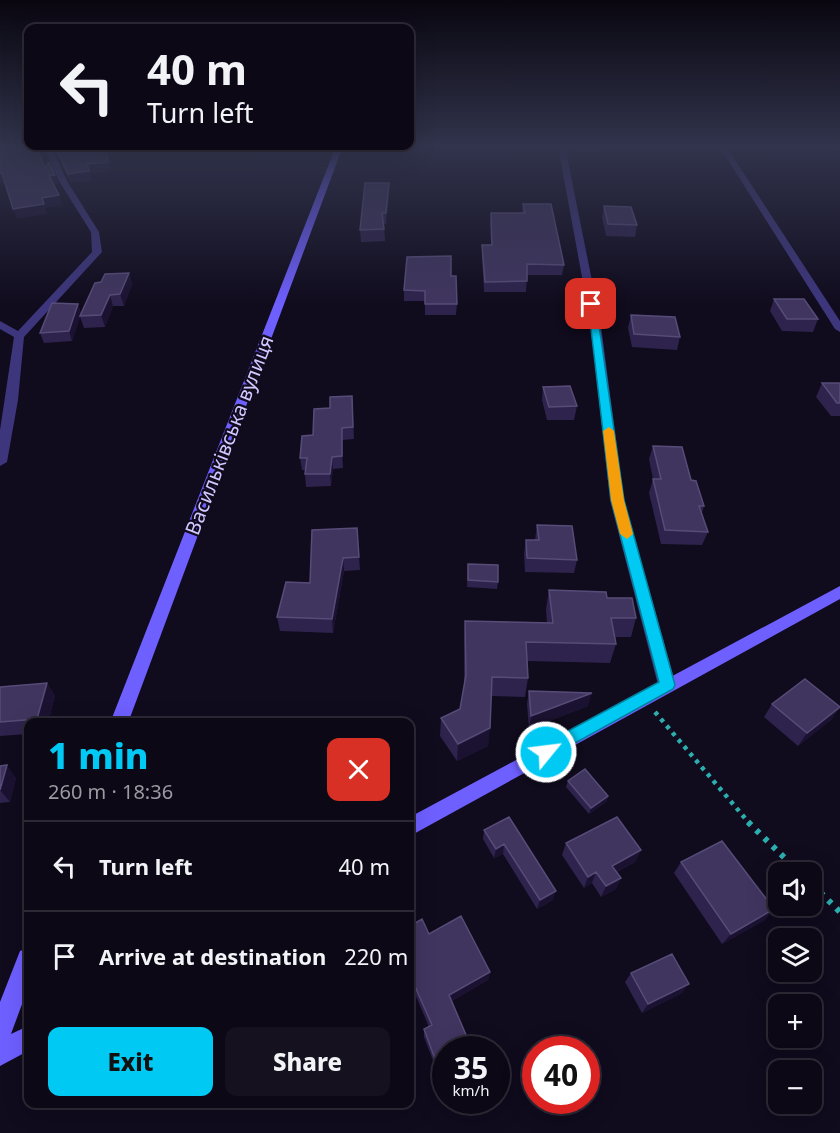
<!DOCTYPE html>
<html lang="en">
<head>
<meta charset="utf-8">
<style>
  :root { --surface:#0c0816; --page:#15111f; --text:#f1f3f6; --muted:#9a9aa1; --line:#2c2935; --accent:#00caf3 }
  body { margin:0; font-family:"Noto Sans",sans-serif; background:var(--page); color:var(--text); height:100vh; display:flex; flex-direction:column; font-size:22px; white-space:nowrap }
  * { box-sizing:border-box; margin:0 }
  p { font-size:20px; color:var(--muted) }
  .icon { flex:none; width:33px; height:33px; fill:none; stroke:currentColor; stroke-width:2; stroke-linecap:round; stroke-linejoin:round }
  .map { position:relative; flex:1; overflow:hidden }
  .side { position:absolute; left:24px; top:718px; width:390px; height:390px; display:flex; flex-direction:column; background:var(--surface); border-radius:12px; box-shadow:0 6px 24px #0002,0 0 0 2px var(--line) }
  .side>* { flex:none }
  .guide { position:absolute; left:24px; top:24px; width:390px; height:126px; border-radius:12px; box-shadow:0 6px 24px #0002,0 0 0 2px var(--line); background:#0c0816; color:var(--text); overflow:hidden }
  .buttons { position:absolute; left:768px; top:862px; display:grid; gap:12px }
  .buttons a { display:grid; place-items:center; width:54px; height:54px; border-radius:12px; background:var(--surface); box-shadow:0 6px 24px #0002,0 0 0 2px var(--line); font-size:30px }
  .speed { position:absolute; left:432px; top:1036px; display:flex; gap:12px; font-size:30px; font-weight:700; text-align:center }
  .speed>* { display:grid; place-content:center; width:78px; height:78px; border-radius:50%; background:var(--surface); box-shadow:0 6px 24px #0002,0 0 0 2px var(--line); line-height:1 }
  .speed small { font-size:15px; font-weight:400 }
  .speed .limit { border:9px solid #d22; background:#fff; color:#111 }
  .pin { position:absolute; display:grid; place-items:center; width:51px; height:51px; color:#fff; margin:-26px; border-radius:12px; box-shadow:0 3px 9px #0006 }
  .me { position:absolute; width:66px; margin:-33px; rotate:61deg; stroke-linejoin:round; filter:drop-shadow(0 0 4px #0008) }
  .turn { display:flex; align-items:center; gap:21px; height:126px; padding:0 24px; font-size:27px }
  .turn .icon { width:78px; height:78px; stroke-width:2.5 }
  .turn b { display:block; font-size:42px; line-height:51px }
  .round { display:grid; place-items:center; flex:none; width:63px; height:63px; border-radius:12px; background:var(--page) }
  .overview { display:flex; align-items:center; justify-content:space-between; height:102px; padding:0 24px }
  h1 { font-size:36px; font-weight:800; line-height:45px; color:var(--accent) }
  .primary-button { display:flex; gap:12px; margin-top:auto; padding:12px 24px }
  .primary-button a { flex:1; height:69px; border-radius:12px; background:var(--accent); color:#111; font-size:24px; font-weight:800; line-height:69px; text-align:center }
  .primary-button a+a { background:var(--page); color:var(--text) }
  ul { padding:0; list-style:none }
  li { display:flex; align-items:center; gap:18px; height:90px; padding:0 24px; border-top:2px solid var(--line) }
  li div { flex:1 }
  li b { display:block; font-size:22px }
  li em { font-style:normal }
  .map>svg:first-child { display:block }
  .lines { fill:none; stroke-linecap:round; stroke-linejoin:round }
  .path-far2 { stroke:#2caeaf; stroke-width:2; stroke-dasharray:1.5 2; stroke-linecap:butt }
  .path-far1 { stroke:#2caeaf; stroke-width:4.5; stroke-dasharray:4 5; stroke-linecap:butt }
  .path { stroke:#2caeaf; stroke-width:6; stroke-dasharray:4.5 7; stroke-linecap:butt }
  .street { fill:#3d367d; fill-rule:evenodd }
  .secondary { fill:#6e5fff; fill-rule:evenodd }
  .wall { fill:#2e234c }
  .shaded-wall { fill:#1b1231 }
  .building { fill:#40355f; stroke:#574c78; stroke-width:1.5 }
  .route { fill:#00caf3; stroke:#00839e; stroke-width:1.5 }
  .slow { fill:#f59e0b }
  .labels { text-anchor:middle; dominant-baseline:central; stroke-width:4.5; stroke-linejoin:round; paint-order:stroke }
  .street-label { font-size:20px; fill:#d2c8ff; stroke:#100b1d }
</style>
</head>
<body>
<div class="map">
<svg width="840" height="1133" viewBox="0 0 840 1133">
  <rect width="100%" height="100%" fill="#100b1d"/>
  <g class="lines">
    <path class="path-far2" d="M 830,146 L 840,150"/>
    <path class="path-far1" d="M 655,712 L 750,824"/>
    <path class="path" d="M 748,822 L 800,873
      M 812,884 L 840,912"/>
    <path class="street" d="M 44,146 L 51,146 L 67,181 L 99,232 L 102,252 L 24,337 L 18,400 L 7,462 L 0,466 L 0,430 L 14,337 L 0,329 L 0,321 L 18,331 L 92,252 L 91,232 L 59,181 Z
      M 558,146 L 565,146 L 601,326 L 624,500 L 676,685 L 673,690 L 667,692 L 661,690 L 658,685 L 610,500 L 591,326 Z
      M 719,146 L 726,146 L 840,321 L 840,332 L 835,329 Z"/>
    <path class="secondary" d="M 336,146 L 343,146 L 128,723 L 110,723 Z
      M 840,586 L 840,599 L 410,836 L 410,817 Z
      M 28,948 L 28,988 L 11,1034 L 28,1026 L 28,1051 L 0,1066 L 0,1002 L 20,951 Z"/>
  </g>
  <path class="wall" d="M 61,146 L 107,146 L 110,171 L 90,173 L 91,180 L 71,183 L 60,160 L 57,151 Z
    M 578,146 L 598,146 L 597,153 L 580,152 Z
    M 389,194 L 386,224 L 384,224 L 385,241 L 361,242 L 360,230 Z
    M 523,204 L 564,265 L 562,275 L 527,275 L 526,292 L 484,292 L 482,255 L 482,245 L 491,245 L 490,223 L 491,213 L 522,213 Z
    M 604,206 L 637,225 L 635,237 L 606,236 L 602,217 Z
    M 129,273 L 132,284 L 124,306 L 113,306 L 105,327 L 84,328 L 80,317 L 72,341 L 44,343 L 40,333 L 78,304 L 81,314 L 101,282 Z
    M 451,276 L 457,304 L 456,315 L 425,315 L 425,301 L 404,301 L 404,290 Z
    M 774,299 L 818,319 L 813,332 L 782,331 L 770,311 Z
    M 631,315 L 680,337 L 677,350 L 632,347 L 628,328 Z
    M 822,383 L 840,383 L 840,416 L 831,416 L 816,397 Z
    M 543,387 L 577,406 L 574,420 L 547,420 L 542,400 Z
    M 352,396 L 354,439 L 343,440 L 343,468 L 333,469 L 331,486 L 306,487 L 305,474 L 305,470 L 302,470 L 300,458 L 330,408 Z
    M 653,446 L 691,480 L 704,506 L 702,513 L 708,532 L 702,545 L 661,544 L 649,493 L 653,479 L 649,459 Z
    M 537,525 L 577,560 L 574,573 L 525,572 L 524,554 L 526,540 L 535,540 Z
    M 357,528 L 360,570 L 344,571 L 333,633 L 280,631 L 277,617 L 310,583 Z
    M 468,564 L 498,582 L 497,589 L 467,587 Z
    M 549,590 L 607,598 L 636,618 L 631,637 L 614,637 L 616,644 L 610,663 L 527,661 L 528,678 L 525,697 L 491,696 L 488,746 L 457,761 L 440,736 L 441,718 L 460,709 L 464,685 L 464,639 L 465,621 L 547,623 L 546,609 Z
    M 47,683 L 55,696 L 48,723 L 28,723 L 28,734 L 0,736 L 0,687 Z
    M 529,691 L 588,706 L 529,729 L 527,704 Z
    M 772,704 L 840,707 L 831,720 L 798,746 L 764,717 Z
    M 0,766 L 16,778 L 10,802 L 0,803 Z
    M 568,781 L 608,796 L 606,802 L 589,814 L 566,787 Z
    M 509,817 L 553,900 L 537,909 L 503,854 L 494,858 L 483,839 L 484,830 Z
    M 566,843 L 641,850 L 635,862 L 617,872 L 621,878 L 616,889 L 601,897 L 592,883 L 584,888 L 562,855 Z
    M 681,862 L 765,920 L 722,944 L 674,873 Z
    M 410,926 L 429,934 L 490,972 L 488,980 L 452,1001 L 468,1049 L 466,1050 L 446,1050 L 435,1066 L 424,1037 L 424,1029 L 429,1027 L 410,982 Z
    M 631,973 L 682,993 L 642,1013 L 625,982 Z"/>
  <path class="shaded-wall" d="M 106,146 L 107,146 L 110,171 L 90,173 L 91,180 L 71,183 L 68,174 Z
    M 0,173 L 2,173 L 6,183 L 0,183 Z
    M 55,175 L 59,184 L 52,185 L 49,176 Z
    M 389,183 L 389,194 L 386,224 L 386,213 Z
    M 59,195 L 63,205 L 45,208 L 47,214 L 17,219 L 13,209 L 42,198 Z
    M 129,273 L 132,284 L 124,306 L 120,294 Z
    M 110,295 L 113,306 L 105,327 L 101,315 Z
    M 78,304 L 81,314 L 72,341 L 69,331 Z
    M 342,428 L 343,440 L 343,468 L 342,456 Z
    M 332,457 L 333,469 L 331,486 L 330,474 Z
    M 343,558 L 344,571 L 333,633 L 332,619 Z
    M 47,683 L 55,696 L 48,723 L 40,723 L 37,719 Z
    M 592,693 L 588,706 L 529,729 L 531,716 Z
    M 840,707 L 831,720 L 798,746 L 807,733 Z
    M 490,728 L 488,746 L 457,761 L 458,744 Z
    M 7,765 L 16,778 L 10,802 L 0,790 Z
    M 608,796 L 606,802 L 589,814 L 591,808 Z
    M 504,844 L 503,854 L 494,858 L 496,849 Z
    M 641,850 L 635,862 L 607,877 L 612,866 Z
    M 596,872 L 592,883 L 584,888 L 588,877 Z
    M 621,878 L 616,889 L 601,897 L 606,886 Z
    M 556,891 L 553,900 L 537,909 L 540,900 Z
    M 774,909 L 765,920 L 722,944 L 731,934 Z
    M 490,972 L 488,980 L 449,1003 L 449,995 Z
    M 689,984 L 682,993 L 642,1013 L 648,1004 Z
    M 469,1042 L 468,1049 L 466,1050 L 453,1050 Z
    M 446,1054 L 446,1061 L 435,1066 L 435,1059 Z"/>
  <path class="building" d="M 3,146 L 36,146 L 45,168 L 49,162 L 55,175 L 49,176 L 59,195 L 42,198 L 44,204 L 13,209 L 2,173 L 0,173 L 0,147 Z
    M 61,146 L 106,146 L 108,162 L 87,164 L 89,171 L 68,174 L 57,151 Z
    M 365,183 L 389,183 L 386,213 L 382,213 L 384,229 L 360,230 Z
    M 523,204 L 551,204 L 564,265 L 527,264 L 527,281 L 485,282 L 482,245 L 492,245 L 491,213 L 525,213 Z
    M 604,206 L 631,207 L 637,225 L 608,224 Z
    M 451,256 L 451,276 L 456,276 L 457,304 L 425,304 L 425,291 L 404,290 L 407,257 Z
    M 129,273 L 120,294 L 110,295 L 101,315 L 80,316 L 95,283 L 101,282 L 105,274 Z
    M 774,299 L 804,299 L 818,319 L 787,319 Z
    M 52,303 L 78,304 L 69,331 L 40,333 Z
    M 631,315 L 675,317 L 680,337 L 634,334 Z
    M 822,383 L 840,383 L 840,403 L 837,403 Z
    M 570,386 L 577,406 L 549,407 L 543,387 Z
    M 352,396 L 353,427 L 342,428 L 342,456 L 332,457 L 330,474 L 305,474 L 307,458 L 300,458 L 302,436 L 313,435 L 314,409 L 330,408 L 330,397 Z
    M 653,446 L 682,447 L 691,480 L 696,481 L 704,506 L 699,506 L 708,532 L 665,530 L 653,479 L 661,479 Z
    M 537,525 L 572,526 L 577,560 L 527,558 L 526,540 L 539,540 Z
    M 357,528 L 359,557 L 343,558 L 332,619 L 277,617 L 286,582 L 310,583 L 312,530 Z
    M 468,564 L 498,565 L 498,582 L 468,580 Z
    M 549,590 L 606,592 L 607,598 L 632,598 L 636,618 L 611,618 L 616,644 L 526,642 L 528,678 L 492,677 L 490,728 L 458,744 L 441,718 L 460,709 L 466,675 L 465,621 L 553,623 Z
    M 805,679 L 840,707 L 807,733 L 772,704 Z
    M 47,683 L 37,719 L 0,722 L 0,687 Z
    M 529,691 L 592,693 L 531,716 Z
    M 7,765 L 0,790 L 0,766 Z
    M 585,769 L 608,796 L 591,808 L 568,781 Z
    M 509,817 L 556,891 L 540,900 L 504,844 L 496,849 L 484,830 Z
    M 617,817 L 641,850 L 612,866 L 621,878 L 606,886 L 596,872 L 588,877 L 566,843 Z
    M 722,841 L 774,909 L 731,934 L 681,862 Z
    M 461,916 L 490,972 L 449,995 L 469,1042 L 453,1050 L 446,1050 L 446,1054 L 435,1059 L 424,1029 L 432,1025 L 410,975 L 410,926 L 422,919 L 429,934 Z
    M 672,954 L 689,984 L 648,1004 L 631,973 Z"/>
  <linearGradient id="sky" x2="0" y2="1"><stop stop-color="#090610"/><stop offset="0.48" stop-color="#31344c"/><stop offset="1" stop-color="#31344c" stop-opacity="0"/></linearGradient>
  <rect width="840" height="305" fill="url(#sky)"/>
  <path class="route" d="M 588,303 L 596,304 L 624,500 L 675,685 L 673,689 L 546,759 L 540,757 L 537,752 L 540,746 L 659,682 L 611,500 Z"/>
  <path class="slow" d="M 609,427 L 614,431 L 624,500 L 633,534 L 627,539 L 620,534 L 611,500 L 603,431 Z"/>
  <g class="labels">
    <g class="street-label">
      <text transform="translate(229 435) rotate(-69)">Васильківська вулиця</text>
    </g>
  </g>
</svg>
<div class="buttons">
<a><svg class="icon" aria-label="sound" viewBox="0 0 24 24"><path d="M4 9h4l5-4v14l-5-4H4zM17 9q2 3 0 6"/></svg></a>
<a><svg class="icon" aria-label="layers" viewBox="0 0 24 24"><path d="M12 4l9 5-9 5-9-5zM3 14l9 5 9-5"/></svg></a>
<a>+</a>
<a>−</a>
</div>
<div class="speed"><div>35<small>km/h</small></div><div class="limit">40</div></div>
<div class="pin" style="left:591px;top:304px;background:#d93025"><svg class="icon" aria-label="arrive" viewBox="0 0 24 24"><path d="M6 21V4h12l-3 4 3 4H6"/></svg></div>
<svg class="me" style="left:546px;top:752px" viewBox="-20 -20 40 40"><circle r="17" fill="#00caf3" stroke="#fff" stroke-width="3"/><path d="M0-11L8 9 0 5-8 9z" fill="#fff"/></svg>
<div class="guide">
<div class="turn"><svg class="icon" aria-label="left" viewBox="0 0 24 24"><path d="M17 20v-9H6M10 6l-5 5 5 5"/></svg><div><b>40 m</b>Turn left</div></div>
</div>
<section class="side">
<div class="overview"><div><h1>1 min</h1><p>260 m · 18:36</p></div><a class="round" style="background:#d93025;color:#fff"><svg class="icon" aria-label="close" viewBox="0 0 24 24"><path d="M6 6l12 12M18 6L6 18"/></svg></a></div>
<ul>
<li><svg class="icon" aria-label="left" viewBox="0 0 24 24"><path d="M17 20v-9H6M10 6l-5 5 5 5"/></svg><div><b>Turn left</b></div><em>40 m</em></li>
<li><svg class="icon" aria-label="arrive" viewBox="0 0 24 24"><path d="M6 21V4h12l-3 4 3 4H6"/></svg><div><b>Arrive at destination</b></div><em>220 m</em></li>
</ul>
<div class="primary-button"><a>Exit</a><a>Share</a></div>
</section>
</div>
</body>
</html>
